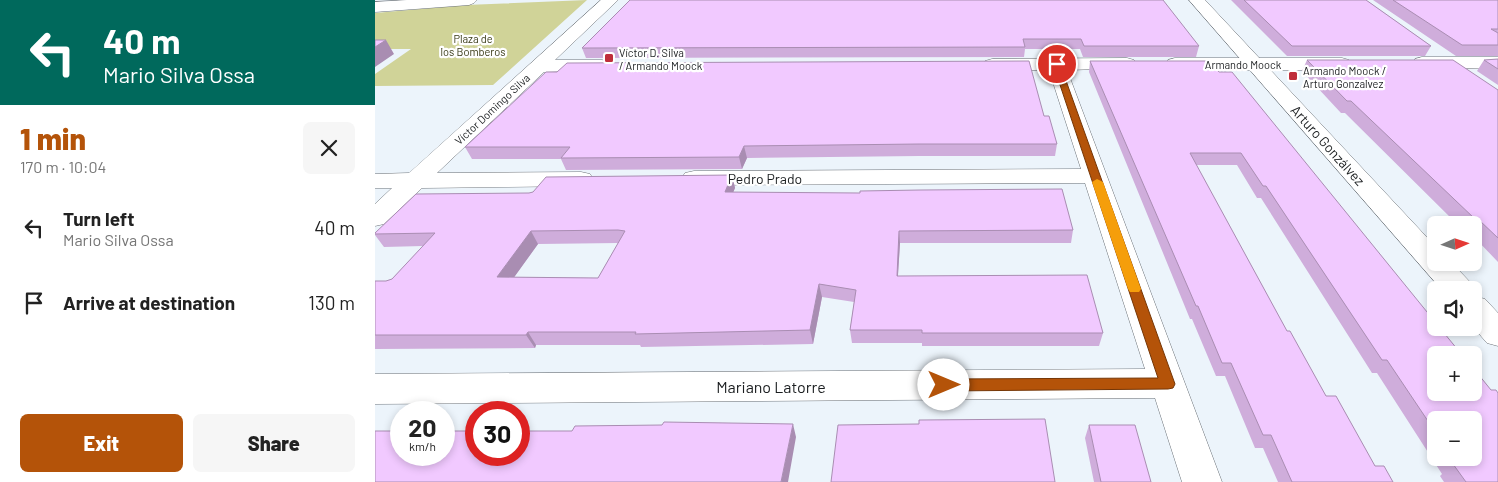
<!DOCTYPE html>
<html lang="en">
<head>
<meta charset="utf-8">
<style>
  :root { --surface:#fff; --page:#f6f6f6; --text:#222; --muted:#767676; --accent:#b45309 }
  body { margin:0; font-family:Barlow,sans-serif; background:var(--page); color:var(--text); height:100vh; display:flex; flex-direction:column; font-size:19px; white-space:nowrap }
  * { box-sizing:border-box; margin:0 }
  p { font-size:16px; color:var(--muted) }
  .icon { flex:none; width:28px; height:28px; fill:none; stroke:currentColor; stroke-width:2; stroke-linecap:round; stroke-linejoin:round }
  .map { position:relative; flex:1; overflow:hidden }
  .side { display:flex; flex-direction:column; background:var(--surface); width:375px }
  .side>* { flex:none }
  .guide { background:#00695c; color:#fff; overflow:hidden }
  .needle { width:32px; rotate:87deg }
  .tools { position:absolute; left:1052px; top:216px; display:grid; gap:10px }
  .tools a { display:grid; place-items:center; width:55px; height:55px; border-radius:8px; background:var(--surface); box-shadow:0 2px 8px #0003; font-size:25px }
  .speed { position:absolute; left:15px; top:401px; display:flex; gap:10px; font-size:25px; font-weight:700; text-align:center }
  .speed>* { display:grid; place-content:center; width:65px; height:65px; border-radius:50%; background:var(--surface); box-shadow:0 2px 8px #0003; line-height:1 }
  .speed small { font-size:12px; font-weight:400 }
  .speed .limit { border:8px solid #d22; background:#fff; color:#111 }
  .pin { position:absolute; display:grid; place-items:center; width:42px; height:42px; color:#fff; margin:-21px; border:2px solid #fff; border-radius:50%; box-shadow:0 1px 5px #0007 }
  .me { position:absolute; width:55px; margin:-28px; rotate:90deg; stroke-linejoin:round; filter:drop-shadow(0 0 4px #0008) }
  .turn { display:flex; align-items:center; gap:18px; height:105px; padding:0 20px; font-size:22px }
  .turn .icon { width:65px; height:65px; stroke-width:2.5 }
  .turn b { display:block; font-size:35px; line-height:42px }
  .round { display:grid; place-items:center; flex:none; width:52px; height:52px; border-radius:8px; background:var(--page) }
  .summary { display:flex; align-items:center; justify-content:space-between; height:85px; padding:0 20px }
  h1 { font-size:30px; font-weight:800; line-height:38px; color:var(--accent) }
  .button { display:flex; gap:10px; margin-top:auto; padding:10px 20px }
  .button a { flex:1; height:58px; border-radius:8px; background:var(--accent); color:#fff; font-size:20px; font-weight:800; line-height:58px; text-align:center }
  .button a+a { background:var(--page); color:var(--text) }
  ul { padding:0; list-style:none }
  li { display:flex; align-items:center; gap:15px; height:75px; padding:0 20px }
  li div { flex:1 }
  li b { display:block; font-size:19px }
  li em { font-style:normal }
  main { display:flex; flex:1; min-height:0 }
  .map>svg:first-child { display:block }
  .green { fill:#d0d398 }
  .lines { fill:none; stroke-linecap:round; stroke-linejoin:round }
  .street-casing { stroke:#6b7177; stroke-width:1 }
  .secondary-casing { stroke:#6b7177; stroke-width:1 }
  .street { fill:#fff; fill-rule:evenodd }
  .secondary { fill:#fff; fill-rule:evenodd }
  .wall { fill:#cfaddb; fill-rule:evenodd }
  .shaded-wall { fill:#a98db2 }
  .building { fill:#f1c9ff; stroke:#a98db2; fill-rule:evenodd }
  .route { fill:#b45309; stroke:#753606 }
  .slow { fill:#f59e0b }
  .poi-dot { fill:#bf2e3b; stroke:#fff; stroke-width:2 }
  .labels { text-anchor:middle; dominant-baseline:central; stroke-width:4.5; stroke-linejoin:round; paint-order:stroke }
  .far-park-label { font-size:11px; fill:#373814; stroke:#fff }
  .far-poi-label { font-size:11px; fill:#1b1e20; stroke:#fff; text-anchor:start }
  .far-street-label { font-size:11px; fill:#1b1e20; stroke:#fff }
  .street-label { font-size:14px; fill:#1b1e20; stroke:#fff }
  .near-street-label { font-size:16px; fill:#1b1e20; stroke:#fff }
</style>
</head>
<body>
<main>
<section class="side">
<div class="guide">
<div class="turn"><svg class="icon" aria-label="left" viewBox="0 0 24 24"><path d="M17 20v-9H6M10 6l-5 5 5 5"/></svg><div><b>40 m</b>Mario Silva Ossa</div></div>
</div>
<div class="summary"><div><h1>1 min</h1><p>170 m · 10:04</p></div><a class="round"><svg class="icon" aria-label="close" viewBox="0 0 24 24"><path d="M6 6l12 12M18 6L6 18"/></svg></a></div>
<ul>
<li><svg class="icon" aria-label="left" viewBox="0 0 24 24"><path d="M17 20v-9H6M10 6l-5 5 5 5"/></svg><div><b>Turn left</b><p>Mario Silva Ossa</p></div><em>40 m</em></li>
<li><svg class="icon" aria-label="arrive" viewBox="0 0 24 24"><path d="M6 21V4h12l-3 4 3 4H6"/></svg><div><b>Arrive at destination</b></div><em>130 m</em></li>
</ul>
<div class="button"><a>Exit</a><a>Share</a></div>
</section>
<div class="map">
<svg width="1123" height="482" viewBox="0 0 1123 482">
  <rect width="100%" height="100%" fill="#ecf4fb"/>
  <path class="green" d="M 212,0 L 118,85 L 0,86 L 0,74 L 36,49 L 0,49 L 0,13 L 91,5 Z"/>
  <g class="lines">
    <g class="street-casing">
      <path id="street" d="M 32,0 L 102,0 L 99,3 L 94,5 L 0,12 L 0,2 Z
        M 226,0 L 243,0 L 180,60 L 227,60 L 234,62 L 236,66 L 234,70 L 169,72 L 62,173 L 206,172 L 215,174 L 218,179 L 215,184 L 206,186 L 47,188 L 9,224 L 0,226 L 0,204 L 17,188 L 0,188 L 0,174 L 34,173 Z
        M 1047,57 L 1123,57 L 1123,69 L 1040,67 L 1038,63 L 1040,59 Z
        M 752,58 L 759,60 L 761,64 L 759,68 L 692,70 L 847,482 L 807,482 L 780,398 L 0,404 L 0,374 L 770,369 L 710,183 L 319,185 L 310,183 L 307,178 L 310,173 L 319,171 L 706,169 L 674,70 L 617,71 L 610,69 L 608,65 L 610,61 L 617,59 Z
        M 800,58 L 967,58 L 974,60 L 976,64 L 974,68 L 967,70 L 800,70 L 793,68 L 791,64 L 793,60 Z"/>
    </g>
    <g class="secondary-casing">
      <path id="secondary" d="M 814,0 L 830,0 L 1061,247 L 1061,262 L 1076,262 L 1095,282 L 1099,290 L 1067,290 Z
        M 1099,296 L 1110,299 L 1123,313 L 1123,346 L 1112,343 L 1099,328 Z"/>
    </g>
    <use href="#street" class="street"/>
    <use href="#secondary" class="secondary"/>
  </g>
  <path class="wall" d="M 255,0 L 824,46 L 821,57 L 708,57 L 705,49 L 650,49 L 649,57 L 211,58 L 207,48 Z
    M 856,0 L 991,0 L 1056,46 L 1050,56 L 912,56 Z
    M 998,0 L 1123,0 L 1123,56 L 1081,56 Z
    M 1123,59 L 1123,85 L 1102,71 L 1109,60 Z
    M 932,60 L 1123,90 L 1123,262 L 1099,237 L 1099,225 L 1083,225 L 970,113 L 966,113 L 927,71 Z
    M 715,61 L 835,61 L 1123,482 L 1069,482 L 1065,476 L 1067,474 L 1002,373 L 997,373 L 886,198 L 882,198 L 862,165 L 821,165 L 912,331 L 951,396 L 1000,466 L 1018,482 L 903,482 L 888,448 L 880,448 L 850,376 L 841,376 L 817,319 L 815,319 L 714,72 ZM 1061,420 L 1099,458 L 1061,458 Z
    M 669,116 L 682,144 L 680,156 L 544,156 L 372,158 L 367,169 L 191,170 L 186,159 L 97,159 L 90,147 Z
    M 357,175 L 360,188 L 358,192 L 698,230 L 696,243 L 525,243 L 523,276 L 728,333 L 724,346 L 547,346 L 547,343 L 477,343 L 475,330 L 479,302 L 447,297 L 438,344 L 266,347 L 265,345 L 161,345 L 160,348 L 0,349 L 0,281 L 11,281 L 17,279 L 48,246 L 9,247 L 0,235 L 0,233 L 154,193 ZM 243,243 L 223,278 L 139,277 L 163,244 Z
    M 714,425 L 776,482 L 719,482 L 710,438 Z"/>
  <path class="shaded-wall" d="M 11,40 L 19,54 L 0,67 L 0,47 Z
    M 369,146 L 372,158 L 367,169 L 364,157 Z
    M 357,175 L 360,188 L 353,205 L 350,192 Z
    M 156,231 L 163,244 L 130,290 L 122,277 Z
    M 524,231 L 525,243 L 522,289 L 522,276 Z
    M 444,284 L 447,297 L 438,344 L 435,330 Z
    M 153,332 L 161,345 L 160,348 L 151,335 Z
    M 418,424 L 421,437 L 413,482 L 406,482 Z"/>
  <path class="building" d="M 255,0 L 788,0 L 824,46 L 709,46 L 706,39 L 648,39 L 650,47 L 207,48 Z
    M 869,0 L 991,0 L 1056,46 L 917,46 Z
    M 1018,0 L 1123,0 L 1123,29 L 1116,29 L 1123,33 L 1123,45 L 1087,45 Z
    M 0,40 L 11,40 L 0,47 Z
    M 1123,59 L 1123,69 L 1109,60 Z
    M 932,60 L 1078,60 L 1123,90 L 1123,238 L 1103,219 L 1100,219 L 976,101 L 972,101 Z
    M 654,61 L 669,116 L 674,116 L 682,144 L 544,144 L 369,146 L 364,157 L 186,158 L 195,147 L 90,147 L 171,72 L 182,72 L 192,63 Z
    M 715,61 L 835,61 L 844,72 L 857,72 L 1061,323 L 1061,328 L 1065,328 L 1087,355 L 1061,355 L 1061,392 L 1099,392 L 1099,369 L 1116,390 L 1121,390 L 1123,393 L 1123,482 L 1091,482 L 1078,464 L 1082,464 L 1078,458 L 1099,458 L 1099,420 L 1061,420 L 1061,433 L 1012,360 L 1007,360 L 891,186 L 888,186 L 866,153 L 815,153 L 912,331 L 915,331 L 951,396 L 961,396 L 1000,466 L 1009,466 L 1018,482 L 917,482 L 896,435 L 888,435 L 856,363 L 847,363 L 823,306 L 821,306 Z
    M 357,175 L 350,192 L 485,193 L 485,191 L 545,190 L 687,189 L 698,230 L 524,231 L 522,276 L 712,275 L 728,333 L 547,333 L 547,330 L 475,330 L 481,290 L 444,284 L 435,330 L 260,334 L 261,332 L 153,332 L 151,335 L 0,335 L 0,281 L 11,281 L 17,279 L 60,233 L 0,234 L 0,233 L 41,194 L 154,193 L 158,192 L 171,177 ZM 243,230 L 250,231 L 223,278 L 122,277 L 156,231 Z
    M 670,419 L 680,482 L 456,482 L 463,425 L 544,424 L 544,420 Z
    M 289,422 L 418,424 L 406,482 L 0,482 L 0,431 L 26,431 L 26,455 L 69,455 L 69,431 L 101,431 L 101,455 L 144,455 L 144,431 L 197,431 L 200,426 L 287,425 Z
    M 714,425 L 760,425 L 776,482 L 726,482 Z"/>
  <path class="route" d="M 682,62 L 685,64 L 800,384 L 798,388 L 793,389 L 569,391 L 564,389 L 562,385 L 564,381 L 569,379 L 783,378 L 678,64 Z"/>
  <path class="slow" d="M 722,179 L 728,182 L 766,289 L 764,292 L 755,292 L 753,289 L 717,182 Z"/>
  <g class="poi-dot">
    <rect x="229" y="53" width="10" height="10" rx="2.5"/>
    <rect x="913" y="71" width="10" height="10" rx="2.5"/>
  </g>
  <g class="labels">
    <g class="far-park-label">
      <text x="98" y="38">Plaza de<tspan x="98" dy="13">los Bomberos</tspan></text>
    </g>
    <g class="far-poi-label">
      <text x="244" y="52">Víctor D. Silva<tspan x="244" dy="13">/ Armando Moock</tspan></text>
      <text x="928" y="70">Armando Moock /<tspan x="928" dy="13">Arturo Gonzalvez</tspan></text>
    </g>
    <g class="far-street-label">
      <text x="868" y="64">Armando Moock</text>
      <text transform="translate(117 109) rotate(-43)">Víctor Domingo Silva</text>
    </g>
    <g class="street-label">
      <text transform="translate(953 145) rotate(48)">Arturo Gonzálvez</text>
      <text x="390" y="178">Pedro Prado</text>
    </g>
    <g class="near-street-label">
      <text x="396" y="386">Mariano Latorre</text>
    </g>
  </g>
</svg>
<div class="tools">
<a><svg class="needle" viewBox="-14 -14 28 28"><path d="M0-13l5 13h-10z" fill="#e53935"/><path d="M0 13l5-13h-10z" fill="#767676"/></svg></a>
<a><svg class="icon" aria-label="sound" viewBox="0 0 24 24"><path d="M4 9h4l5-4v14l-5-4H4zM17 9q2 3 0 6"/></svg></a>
<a>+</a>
<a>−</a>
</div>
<div class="speed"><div>20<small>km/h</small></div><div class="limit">30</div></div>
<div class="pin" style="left:682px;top:64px;background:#d93025"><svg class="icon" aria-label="arrive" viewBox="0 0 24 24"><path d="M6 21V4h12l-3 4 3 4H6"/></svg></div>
<svg class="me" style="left:569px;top:385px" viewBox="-20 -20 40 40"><circle r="19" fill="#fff"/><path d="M0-13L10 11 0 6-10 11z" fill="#b45309"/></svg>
</div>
</main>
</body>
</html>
